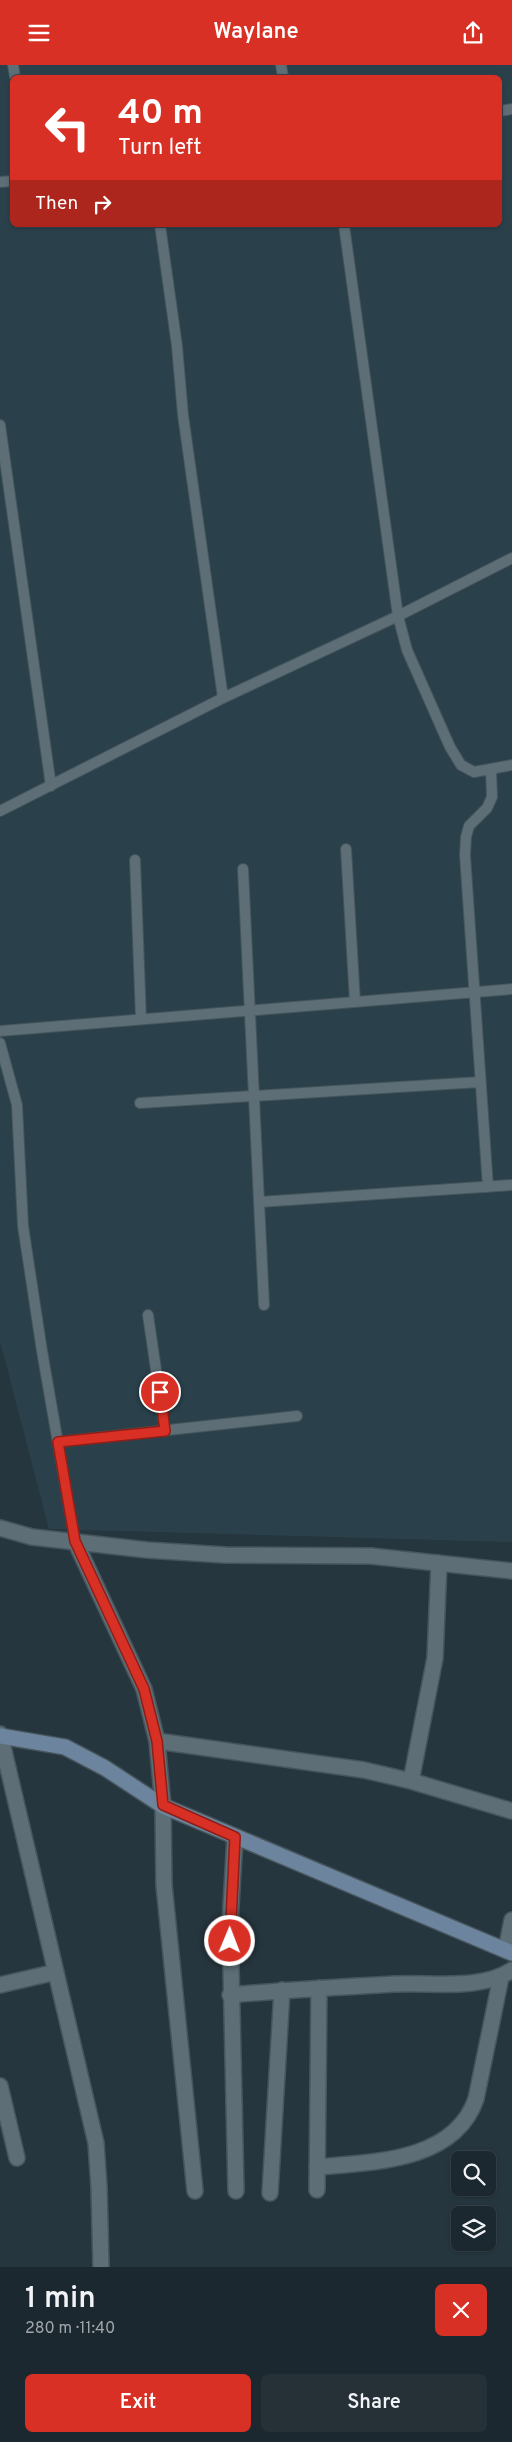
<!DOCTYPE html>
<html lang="en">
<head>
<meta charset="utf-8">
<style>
  :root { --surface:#1c282f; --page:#253037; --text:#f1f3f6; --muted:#a0a6aa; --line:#3a444b; --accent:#d93025 }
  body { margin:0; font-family:Overpass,sans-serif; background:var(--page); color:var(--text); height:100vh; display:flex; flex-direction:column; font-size:19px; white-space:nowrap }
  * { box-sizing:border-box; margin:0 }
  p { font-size:16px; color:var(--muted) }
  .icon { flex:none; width:28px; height:28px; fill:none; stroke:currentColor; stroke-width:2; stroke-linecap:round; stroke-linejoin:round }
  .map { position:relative; height:2202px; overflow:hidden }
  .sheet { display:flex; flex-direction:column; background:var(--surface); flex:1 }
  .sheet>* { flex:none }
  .guide { position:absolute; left:10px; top:10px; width:492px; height:152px; border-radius:8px; box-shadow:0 1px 4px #0004,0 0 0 1px var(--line); background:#d93025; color:#fff; overflow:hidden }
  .controls { position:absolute; left:451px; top:2086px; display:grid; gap:10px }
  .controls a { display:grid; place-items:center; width:45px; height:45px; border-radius:8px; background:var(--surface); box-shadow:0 1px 4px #0004,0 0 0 1px var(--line); font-size:25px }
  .pin { position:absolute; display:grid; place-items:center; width:42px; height:42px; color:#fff; margin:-21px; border:2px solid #fff; border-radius:50%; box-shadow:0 1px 5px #0007 }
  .me { position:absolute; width:55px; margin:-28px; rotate:1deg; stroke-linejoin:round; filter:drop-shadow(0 0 4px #0008) }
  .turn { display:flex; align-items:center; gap:18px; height:105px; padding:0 25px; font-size:22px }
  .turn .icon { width:65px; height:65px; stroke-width:2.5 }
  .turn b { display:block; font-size:35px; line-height:42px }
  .then { display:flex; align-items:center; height:48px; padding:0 25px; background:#0003; gap:10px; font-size:19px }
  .round { display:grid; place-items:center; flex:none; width:52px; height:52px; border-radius:8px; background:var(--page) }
  .summary { display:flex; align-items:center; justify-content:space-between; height:85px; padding:0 25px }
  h1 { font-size:30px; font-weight:600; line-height:38px }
  .action { display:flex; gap:10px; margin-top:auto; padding:10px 25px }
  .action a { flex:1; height:58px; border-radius:8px; background:var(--accent); color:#fff; font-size:20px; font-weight:600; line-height:58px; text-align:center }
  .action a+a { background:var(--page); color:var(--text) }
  header { display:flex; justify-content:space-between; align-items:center; height:65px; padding:0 25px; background:var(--accent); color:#fff; font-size:22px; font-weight:600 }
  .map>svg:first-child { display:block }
  .built { fill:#2a414b; fill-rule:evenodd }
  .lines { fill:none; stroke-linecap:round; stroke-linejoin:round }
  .lane-casing { stroke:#46555b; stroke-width:12 }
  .street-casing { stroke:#46555b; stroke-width:18 }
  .secondary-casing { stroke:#46555b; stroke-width:18 }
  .lane { stroke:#5d6e77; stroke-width:10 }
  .street { stroke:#5d6e77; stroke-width:15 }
  .secondary { stroke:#6c849d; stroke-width:15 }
  .route-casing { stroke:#8d1f18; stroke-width:12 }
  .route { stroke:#d93025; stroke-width:9 }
</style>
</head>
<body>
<header><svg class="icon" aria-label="menu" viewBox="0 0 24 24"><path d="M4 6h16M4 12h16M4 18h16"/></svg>Waylane<svg class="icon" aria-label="share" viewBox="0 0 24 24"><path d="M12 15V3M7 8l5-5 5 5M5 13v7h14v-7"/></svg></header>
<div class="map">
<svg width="512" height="2202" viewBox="0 0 512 2202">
  <rect width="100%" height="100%" fill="#26363f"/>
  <path class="built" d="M 0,0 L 512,0 L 512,1477 L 49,1464 L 0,1276 ZM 12,12 L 500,12 L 500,160 L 12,160 Z"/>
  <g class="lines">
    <g class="lane-casing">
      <path id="lane" d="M 13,0 L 15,12
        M 281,0 L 283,12
        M 500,46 L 512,44
        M 0,117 L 12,116
        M 160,160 L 177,281 L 183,350 L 223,633
        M 344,160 L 398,551 L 407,585 L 450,682 L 461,700 L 474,707 L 512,700
        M 0,360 L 51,721
        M 0,746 L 223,633 L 398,551 L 512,493
        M 346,784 L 355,937
        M 135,795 L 141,954
        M 243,804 L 264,1240
        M 0,966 L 512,924
        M 0,978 L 17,1040 L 23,1161 L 42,1286 L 75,1476
        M 140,1038 L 480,1017
        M 488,1122 L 465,790 L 466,772 L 469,761 L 487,743 L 492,732 L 491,706
        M 259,1137 L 512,1120
        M 148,1250 L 165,1366
        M 58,1377 L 297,1351"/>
    </g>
    <g class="street-casing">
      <path id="street" d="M 0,1463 L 32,1472 L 147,1485 L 225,1490 L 371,1491 L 512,1506
        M 75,1476 L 144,1624 L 157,1676 L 163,1741 L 164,1820 L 195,2126
        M 0,1669 L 96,2078 L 99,2122 L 101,2202
        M 157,1676 L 364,1705 L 411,1716 L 512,1746
        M 411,1716 L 435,1593 L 439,1498
        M 235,1772 L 230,1858 L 236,2126
        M 506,1885 L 512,1855
        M 0,1920 L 56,1907
        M 230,1930 C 285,1925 340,1922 395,1919 C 433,1917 479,1926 512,1905
        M 0,2021 L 17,2093
        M 317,2102 C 373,2097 454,2097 476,2034 L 501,1912
        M 317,2125 L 319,1923
        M 270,2128 L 282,1925"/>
    </g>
    <g class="secondary-casing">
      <path id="secondary" d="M 0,1671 L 65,1682 L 105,1703 L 163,1741 L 512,1888"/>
    </g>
    <use href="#lane" class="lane"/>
    <use href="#street" class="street"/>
    <use href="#secondary" class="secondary"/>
  </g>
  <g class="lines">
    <g class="route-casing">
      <path id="route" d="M 160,1327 L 165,1366 L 58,1377 L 75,1476 L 144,1624 L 157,1676 L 163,1740 L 235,1772 L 230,1876"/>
    </g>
    <use href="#route" class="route"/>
  </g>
</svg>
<div class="controls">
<a><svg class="icon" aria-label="search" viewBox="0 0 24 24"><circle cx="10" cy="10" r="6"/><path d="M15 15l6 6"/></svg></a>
<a><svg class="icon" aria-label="layers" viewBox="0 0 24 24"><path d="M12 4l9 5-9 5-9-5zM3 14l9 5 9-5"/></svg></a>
</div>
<div class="pin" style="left:160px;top:1327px;background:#d93025"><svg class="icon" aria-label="arrive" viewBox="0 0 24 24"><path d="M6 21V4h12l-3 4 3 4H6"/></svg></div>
<svg class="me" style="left:230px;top:1876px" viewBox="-20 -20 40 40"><circle r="17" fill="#d93025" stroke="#fff" stroke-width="3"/><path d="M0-11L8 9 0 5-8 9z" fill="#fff"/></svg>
<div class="guide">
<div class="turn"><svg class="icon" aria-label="left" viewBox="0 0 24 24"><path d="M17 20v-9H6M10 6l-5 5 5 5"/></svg><div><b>40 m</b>Turn left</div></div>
<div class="then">Then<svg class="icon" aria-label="right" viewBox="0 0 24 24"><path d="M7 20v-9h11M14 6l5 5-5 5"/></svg></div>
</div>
</div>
<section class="sheet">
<div class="summary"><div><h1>1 min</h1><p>280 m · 11:40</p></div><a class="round" style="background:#d93025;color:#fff"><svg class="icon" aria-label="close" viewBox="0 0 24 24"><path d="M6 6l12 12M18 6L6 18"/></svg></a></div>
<div class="action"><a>Exit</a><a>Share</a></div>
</section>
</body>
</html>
